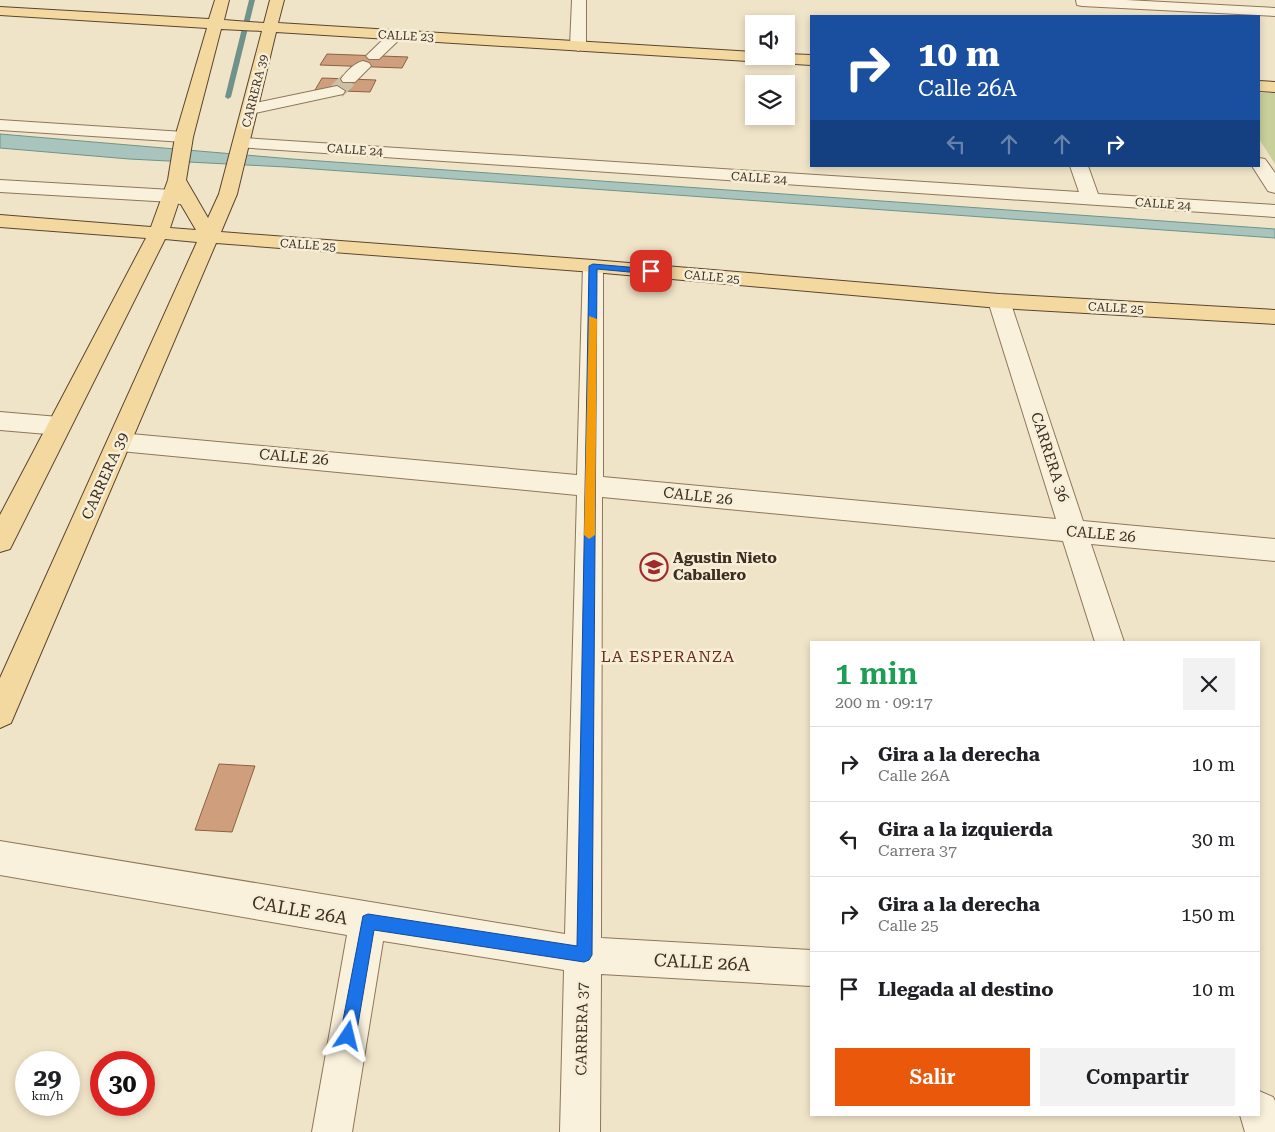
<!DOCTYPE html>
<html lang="es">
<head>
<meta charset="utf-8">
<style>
  :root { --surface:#fff; --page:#f2f2f2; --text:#202124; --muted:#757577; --line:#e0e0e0; --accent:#ea580c }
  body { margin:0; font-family:"Roboto Serif",serif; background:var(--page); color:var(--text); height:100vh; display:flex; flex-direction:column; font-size:19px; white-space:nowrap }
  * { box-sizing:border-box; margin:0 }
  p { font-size:16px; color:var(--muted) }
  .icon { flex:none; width:28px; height:28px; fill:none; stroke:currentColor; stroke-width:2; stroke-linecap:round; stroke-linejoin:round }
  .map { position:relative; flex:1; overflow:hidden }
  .sheet { position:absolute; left:810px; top:641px; width:450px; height:475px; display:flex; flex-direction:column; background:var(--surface); border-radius:0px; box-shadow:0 2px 8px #0003 }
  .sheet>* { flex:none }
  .guide { position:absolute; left:810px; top:15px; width:450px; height:152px; border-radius:0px; box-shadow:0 2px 8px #0003; background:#1a4fa0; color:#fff; overflow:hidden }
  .fabs { position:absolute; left:745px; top:15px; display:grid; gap:10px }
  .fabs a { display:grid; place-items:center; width:50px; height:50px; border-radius:0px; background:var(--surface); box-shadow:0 2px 8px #0003; font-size:25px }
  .speed { position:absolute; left:15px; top:1051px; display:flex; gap:10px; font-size:25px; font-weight:700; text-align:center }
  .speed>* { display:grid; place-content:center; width:65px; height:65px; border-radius:50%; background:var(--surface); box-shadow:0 2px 8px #0003; line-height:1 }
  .speed small { font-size:12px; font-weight:400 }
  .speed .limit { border:8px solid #d22; background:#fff; color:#111 }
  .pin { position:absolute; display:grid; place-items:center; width:42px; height:42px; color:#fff; margin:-21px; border-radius:10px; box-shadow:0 2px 8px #0006 }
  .me { position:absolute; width:55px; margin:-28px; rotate:10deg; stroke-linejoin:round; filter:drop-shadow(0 0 4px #0008) }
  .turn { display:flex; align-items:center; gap:18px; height:105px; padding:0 25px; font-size:22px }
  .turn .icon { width:65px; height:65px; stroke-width:2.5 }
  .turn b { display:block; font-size:35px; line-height:42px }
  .lanes { display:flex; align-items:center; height:48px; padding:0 25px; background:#0003; justify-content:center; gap:25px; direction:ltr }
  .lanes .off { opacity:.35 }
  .round { display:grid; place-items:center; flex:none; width:52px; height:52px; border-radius:0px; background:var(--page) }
  .overview { display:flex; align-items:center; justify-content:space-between; height:85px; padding:0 25px }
  h1 { font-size:30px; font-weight:600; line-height:38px; color:#1e9e55 }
  .action { display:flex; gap:10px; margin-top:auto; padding:10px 25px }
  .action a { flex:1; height:58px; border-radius:0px; background:var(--accent); color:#fff; font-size:20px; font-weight:600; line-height:58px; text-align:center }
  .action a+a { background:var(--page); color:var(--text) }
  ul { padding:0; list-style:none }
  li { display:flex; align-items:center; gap:15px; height:75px; padding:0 25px; border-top:1px solid var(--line) }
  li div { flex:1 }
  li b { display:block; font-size:19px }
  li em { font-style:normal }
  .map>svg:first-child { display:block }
  .green { fill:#c9cf9b }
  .water { fill:#a9c4bc; stroke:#6f938a }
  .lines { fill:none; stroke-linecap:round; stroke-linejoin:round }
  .stream { fill:#6f938a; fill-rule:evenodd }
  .building { fill:#cf9f7d; stroke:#8d5f41 }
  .minor-tunnel { stroke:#ccc0a6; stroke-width:16; stroke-dasharray:16 8; stroke-linecap:butt }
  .minor-casing { stroke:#8d765c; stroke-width:2 }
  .major-casing { stroke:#5b4430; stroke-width:2 }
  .minor { fill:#faf1dc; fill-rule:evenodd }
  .major { fill:#f3d9a0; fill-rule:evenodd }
  .route { fill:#1a73e8; stroke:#114b97 }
  .slow { fill:#f59e0b }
  .labels { text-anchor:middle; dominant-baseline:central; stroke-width:5; stroke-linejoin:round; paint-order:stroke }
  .far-street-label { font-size:12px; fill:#3d2e20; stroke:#f7eed8 }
  .street-label { font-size:15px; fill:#3d2e20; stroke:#f7eed8 }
  .poi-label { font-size:15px; font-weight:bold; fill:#3d2e20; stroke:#f7eed8; text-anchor:start }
  .neighbourhood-label { font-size:16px; letter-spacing:1px; fill:#6b2e1e; stroke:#f7eed8 }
  .near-street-label { font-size:18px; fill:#3d2e20; stroke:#f7eed8 }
</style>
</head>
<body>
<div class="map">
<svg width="1275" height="1132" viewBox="0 0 1275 1132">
  <rect width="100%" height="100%" fill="#f0e4c8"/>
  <path class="green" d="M 1259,93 L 1275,93 L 1275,164 L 1259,139 Z"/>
  <path class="water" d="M 0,134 L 292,159 L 1275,229 L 1275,238 L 286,167 L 129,159 L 0,148 Z"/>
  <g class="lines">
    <path class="stream" d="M 249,0 L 255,0 L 231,97 L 228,99 L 225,97 Z"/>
  </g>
  <path class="building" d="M 327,54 L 408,57 L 402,68 L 320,65 Z
    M 322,78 L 376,80 L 370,92 L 315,90 Z
    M 219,764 L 255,766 L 232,832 L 195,830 Z"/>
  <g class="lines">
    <path class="minor-tunnel" d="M 337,91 L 349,79"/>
    <g class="minor-casing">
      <path id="minor" d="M 572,0 L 586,0 L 586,46 L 578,51 L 570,46 Z
        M 1076,0 L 1126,0 L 1275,8 L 1275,16 L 1082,6 L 1077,5 Z
        M 396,31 L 403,35 L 401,38 L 379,59 L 369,59 L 366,56 L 369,53 L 391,32 Z
        M 363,61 L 369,63 L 371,66 L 355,82 L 343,82 L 341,79 C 346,72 354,63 363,61 Z
        M 337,86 L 345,91 L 343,94 L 251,114 L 245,113 L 243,109 L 245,105 L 251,104 Z
        M 0,120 L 184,132 L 190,133 L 193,137 L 190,141 L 184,142 L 0,130 Z
        M 243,138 L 1079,192 L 1070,166 L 1088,166 L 1098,194 L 1275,205 L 1275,217 L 237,147 L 234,143 L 237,139 Z
        M 1259,158 L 1265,159 L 1275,173 L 1275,193 L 1268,191 L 1252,166 L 1259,166 Z
        M 0,180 L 172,190 L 195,196 L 197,200 L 195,204 L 188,206 L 172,202 L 0,192 Z
        M 593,260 L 600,262 L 603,266 L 603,477 L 1056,519 L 988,301 L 991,296 L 999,294 L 1007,296 L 1010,301 L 1083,521 L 1275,539 L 1275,561 L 1091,544 L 1124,642 L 1095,642 L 1063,541 L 602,497 L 601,938 L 811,950 L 811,986 L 601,974 L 600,1132 L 560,1132 L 564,970 L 383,941 L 352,1132 L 312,1132 L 347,935 L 0,875 L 0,841 L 565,934 L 577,495 L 120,451 L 111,449 L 108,442 L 111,435 L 120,433 L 577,475 L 583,266 L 586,262 Z
        M 0,412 L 59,417 L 68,420 L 71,426 L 68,432 L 59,435 L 0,430 Z
        M 1259,1091 L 1273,1097 L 1275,1101 L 1275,1132 L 1245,1132 L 1240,1115 L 1259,1115 Z"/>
    </g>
    <g class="major-casing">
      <path id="major" d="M 215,0 L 229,0 L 224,20 L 264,23 L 270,0 L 284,0 L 278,23 L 754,52 L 754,56 L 786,56 L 786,54 L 811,55 L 811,65 L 276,32 L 237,194 L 221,232 L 593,260 L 999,294 L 1275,310 L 1275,324 L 999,308 L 593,272 L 216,243 L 11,723 L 0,728 L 0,678 L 197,242 L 165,239 L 10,549 L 0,552 L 0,515 L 146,238 L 0,227 L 0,215 L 151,227 L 168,180 L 175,137 L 207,28 L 0,15 L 0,7 L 209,19 ZM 221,29 L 262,31 L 219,194 L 208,218 L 186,180 L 193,137 ZM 179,201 L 196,230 L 170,228 Z
        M 1259,81 L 1275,82 L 1275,92 L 1259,91 Z"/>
    </g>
    <use href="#minor" class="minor"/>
    <use href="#major" class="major"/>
  </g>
  <path class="route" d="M 593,264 L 651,269 L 655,271 L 651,274 L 597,269 L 592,955 L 589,960 L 584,962 L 374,930 L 356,1036 L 354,1042 L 348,1044 L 343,1042 L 340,1036 L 363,916 L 368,914 L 577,946 L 589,266 Z"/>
  <path class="slow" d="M 589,316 L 597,319 L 595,535 L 589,539 L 584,535 Z"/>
  <defs>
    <g id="school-ring" transform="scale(1.4375)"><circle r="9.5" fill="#f7eed8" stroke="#9e2a2b" stroke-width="1.5"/><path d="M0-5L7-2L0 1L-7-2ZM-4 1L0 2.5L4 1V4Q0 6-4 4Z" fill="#9e2a2b"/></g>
  </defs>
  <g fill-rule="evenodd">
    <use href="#school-ring" x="654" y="567"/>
  </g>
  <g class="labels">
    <g class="far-street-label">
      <text transform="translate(406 36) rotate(3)">CALLE 23</text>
      <text transform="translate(255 91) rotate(-76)">CARRERA 39</text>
      <text transform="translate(355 150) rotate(4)">CALLE 24</text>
      <text transform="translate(759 178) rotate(4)">CALLE 24</text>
      <text transform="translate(1163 204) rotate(4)">CALLE 24</text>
      <text transform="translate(308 245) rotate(4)">CALLE 25</text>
      <text transform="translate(712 277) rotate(5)">CALLE 25</text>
      <text transform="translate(1116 308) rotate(3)">CALLE 25</text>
    </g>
    <g class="street-label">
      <text transform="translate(294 457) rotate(5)">CALLE 26</text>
      <text transform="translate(1050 457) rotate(72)">CARRERA 36</text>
      <text transform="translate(105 476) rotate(-66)">CARRERA 39</text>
      <text transform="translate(698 496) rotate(6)">CALLE 26</text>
      <text transform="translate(1101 534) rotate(5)">CALLE 26</text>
      <text transform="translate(582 1029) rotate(-89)">CARRERA 37</text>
    </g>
    <g class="poi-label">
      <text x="673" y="558">Agustin Nieto<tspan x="673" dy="17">Caballero</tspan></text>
    </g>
    <g class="neighbourhood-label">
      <text x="668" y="656">LA ESPERANZA</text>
    </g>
    <g class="near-street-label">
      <text transform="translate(300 910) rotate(10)">CALLE 26A</text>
      <text transform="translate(702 962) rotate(3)">CALLE 26A</text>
    </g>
  </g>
</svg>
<div class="fabs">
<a><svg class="icon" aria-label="sound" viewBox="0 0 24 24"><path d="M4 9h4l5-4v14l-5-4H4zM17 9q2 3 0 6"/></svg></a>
<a><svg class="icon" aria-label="layers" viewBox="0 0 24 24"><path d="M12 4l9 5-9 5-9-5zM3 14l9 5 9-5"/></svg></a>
</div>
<div class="speed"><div>29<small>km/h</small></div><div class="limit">30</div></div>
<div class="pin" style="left:651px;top:271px;background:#d93025"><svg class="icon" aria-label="arrive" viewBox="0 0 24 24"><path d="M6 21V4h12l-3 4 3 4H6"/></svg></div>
<svg class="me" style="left:348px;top:1036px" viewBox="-20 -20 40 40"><path d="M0-17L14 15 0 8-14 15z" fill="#1a73e8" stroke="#fff" stroke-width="4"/></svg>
<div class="guide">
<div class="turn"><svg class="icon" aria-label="right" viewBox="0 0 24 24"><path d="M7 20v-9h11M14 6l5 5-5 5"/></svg><div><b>10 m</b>Calle 26A</div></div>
<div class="lanes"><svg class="icon off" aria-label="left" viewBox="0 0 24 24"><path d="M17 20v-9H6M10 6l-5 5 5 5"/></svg><svg class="icon off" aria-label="ahead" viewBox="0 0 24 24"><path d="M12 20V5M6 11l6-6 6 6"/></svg><svg class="icon off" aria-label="ahead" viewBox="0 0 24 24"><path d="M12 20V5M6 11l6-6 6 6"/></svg><svg class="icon" aria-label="right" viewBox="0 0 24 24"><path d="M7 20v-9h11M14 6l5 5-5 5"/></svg></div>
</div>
<section class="sheet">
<div class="overview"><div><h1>1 min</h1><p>200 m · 09:17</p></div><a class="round"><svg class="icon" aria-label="close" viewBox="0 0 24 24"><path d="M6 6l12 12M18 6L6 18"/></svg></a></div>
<ul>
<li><svg class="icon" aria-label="right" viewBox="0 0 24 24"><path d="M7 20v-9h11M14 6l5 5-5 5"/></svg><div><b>Gira a la derecha</b><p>Calle 26A</p></div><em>10 m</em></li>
<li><svg class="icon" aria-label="left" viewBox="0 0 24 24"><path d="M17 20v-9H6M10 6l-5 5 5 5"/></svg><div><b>Gira a la izquierda</b><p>Carrera 37</p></div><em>30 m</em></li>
<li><svg class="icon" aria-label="right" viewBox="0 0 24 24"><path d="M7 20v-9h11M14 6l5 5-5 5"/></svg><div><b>Gira a la derecha</b><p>Calle 25</p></div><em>150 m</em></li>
<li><svg class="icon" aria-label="arrive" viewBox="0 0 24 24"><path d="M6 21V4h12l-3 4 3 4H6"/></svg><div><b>Llegada al destino</b></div><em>10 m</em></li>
</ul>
<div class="action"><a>Salir</a><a>Compartir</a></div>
</section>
</div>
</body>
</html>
